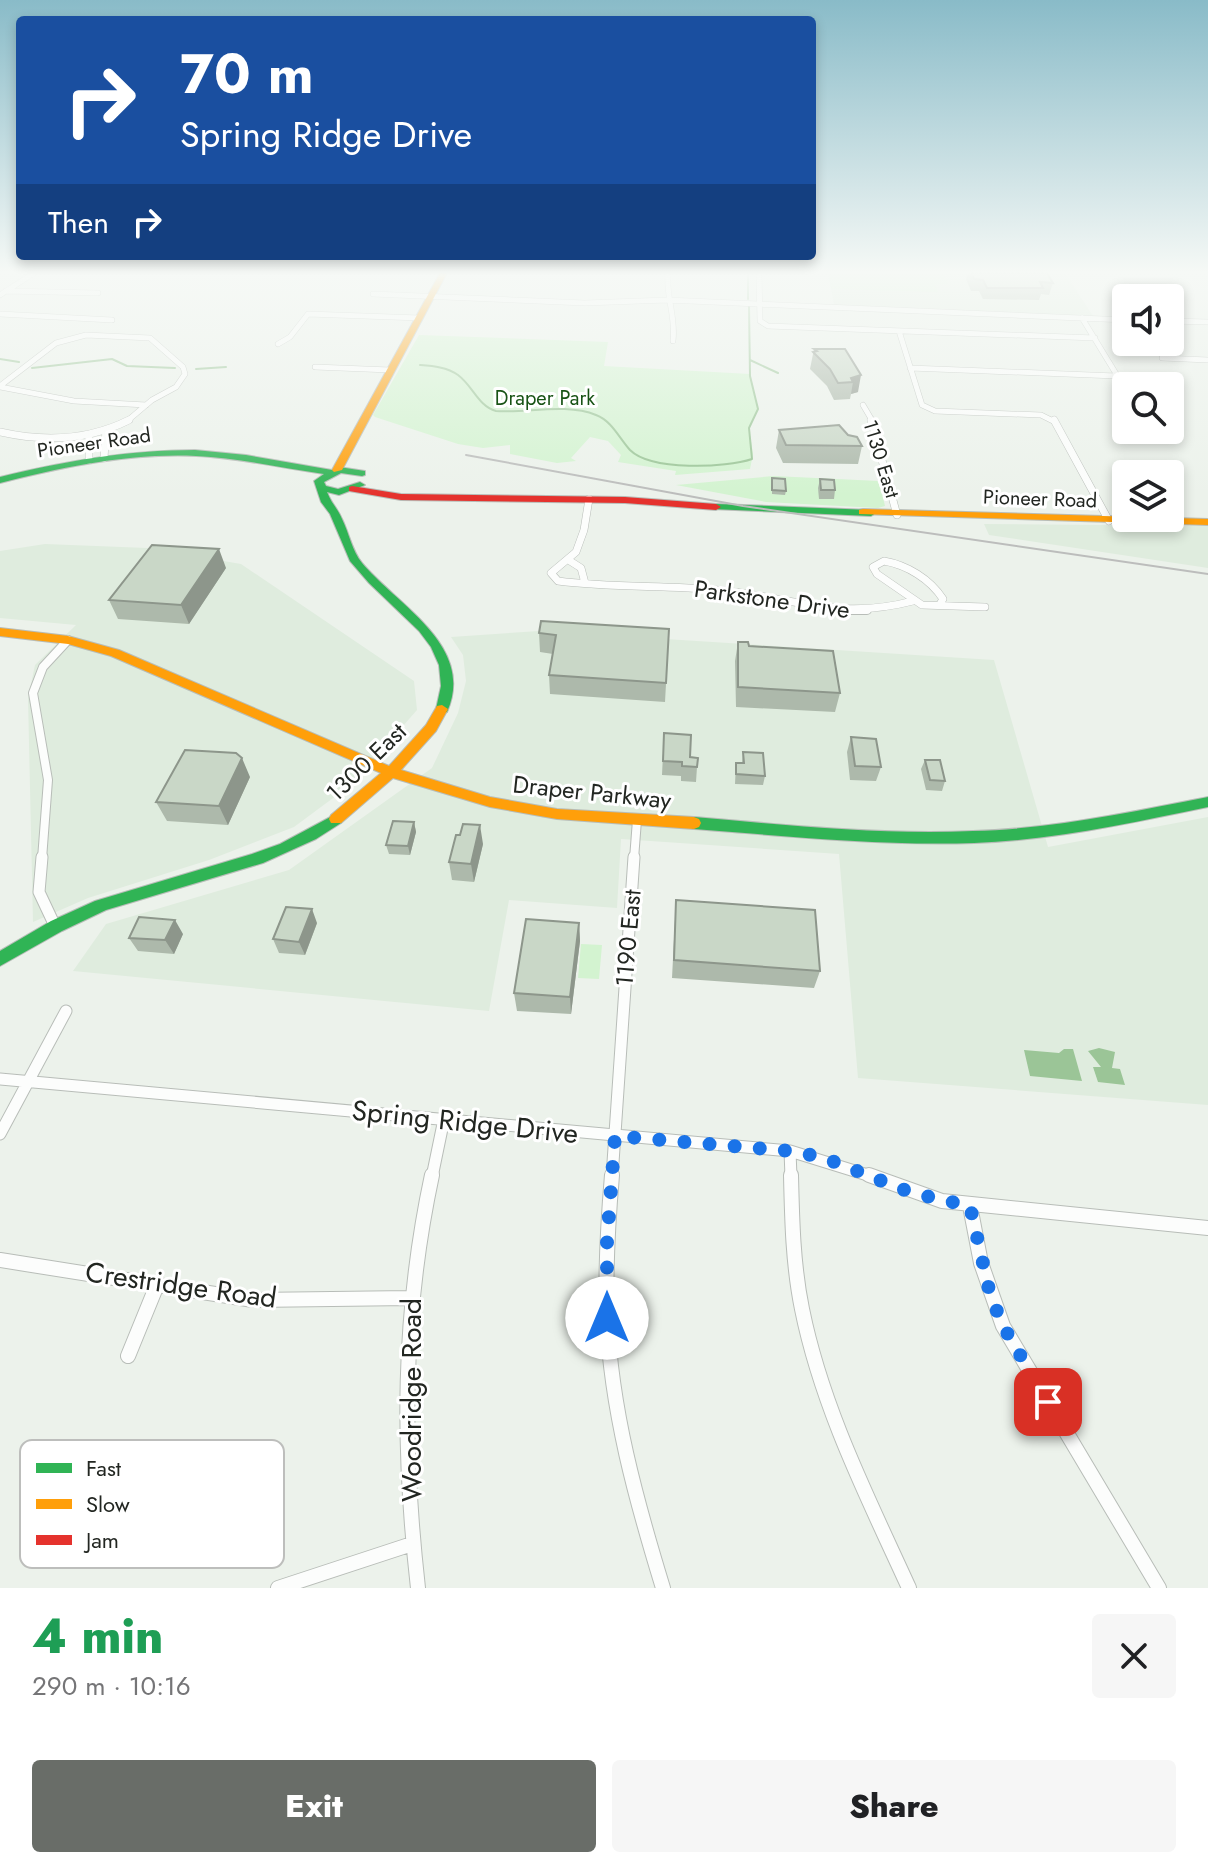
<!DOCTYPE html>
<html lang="en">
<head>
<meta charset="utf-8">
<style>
  :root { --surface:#fff; --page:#f6f6f6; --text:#202124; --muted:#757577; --accent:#696d68 }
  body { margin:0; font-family:Jost,sans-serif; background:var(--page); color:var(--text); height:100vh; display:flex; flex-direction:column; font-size:30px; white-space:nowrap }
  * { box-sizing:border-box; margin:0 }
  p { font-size:26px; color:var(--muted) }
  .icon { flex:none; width:44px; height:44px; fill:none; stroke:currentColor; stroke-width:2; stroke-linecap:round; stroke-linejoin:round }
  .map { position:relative; height:1588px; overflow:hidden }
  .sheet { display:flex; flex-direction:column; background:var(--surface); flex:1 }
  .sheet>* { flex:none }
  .banner { position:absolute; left:16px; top:16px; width:800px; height:244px; border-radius:8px; box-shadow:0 4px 12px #0003; background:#1a4fa0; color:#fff; overflow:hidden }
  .fabs { position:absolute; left:1112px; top:284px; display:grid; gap:16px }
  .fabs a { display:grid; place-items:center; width:72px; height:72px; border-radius:8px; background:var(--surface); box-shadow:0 4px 12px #0003; font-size:40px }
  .pin { position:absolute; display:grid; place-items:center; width:68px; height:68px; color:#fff; margin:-34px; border-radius:16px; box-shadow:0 4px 12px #0006 }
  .me { position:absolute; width:88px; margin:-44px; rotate:0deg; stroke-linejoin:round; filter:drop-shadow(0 0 6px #0008) }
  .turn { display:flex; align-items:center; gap:28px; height:168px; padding:0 32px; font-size:36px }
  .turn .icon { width:104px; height:104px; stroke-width:2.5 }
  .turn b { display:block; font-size:56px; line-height:68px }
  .then { display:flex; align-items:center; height:76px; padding:0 32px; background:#0003; gap:16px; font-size:30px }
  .round { display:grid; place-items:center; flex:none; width:84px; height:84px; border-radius:8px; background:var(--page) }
  .headline { display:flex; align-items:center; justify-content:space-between; height:136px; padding:0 32px }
  h1 { font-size:48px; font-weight:800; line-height:60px; color:#1e9e55 }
  .action { display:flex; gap:16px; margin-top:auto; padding:16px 32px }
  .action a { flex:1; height:92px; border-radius:8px; background:var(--accent); color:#fff; font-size:32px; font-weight:800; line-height:92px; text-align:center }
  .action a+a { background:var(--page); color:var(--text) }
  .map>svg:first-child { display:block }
  .built { fill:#dfecde }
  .green { fill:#d3f3d0 }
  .water { fill:#9bc597 }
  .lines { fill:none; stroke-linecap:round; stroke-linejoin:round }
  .stream { stroke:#9bc597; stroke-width:2 }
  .street-far4-casing { stroke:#b8bdb8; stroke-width:6 }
  .street-far3-casing { stroke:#b8bdb8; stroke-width:8 }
  .street-far2-casing { stroke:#b8bdb8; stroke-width:10 }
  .street-far1-casing { stroke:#b8bdb8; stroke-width:13 }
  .street-casing { stroke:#b8bdb8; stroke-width:16 }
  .fast-casing { stroke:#b8bdb8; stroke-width:2 }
  .slow-casing { stroke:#b8bdb8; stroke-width:2 }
  .jam-casing { stroke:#b8bdb8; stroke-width:2 }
  .street-far4 { stroke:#fcfdfc; stroke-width:5 }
  .street-far3 { stroke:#fcfdfc; stroke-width:7 }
  .street-far2 { stroke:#fcfdfc; stroke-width:8 }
  .street-far1 { stroke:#fcfdfc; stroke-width:11 }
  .street { stroke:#fcfdfc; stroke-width:14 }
  .fast { fill:#30b455; fill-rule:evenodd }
  .slow { fill:#ff9f0a; fill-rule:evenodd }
  .jam { fill:#e5322d; fill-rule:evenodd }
  .tram { stroke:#bcbdbc; stroke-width:2 }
  .wall { fill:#adb9ab }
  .shaded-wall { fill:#8d968b }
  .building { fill:#c9d7c7; stroke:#8d968b; stroke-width:2 }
  .route { stroke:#1a73e8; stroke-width:14; stroke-dasharray:0 25.2 }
  .labels { text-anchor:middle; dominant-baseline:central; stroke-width:6; stroke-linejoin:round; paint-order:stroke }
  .far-park-label { font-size:20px; fill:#185315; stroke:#fff }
  .far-street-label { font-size:20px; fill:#222621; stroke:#fff }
  .street-label { font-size:24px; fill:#222621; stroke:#fff }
  .near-street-label { font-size:28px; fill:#222621; stroke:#fff }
  .key { fill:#fff; stroke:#bdbebc; stroke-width:2 }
  .key-label { font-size:22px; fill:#222621 }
</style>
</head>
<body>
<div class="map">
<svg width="1208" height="1588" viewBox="0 0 1208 1588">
  <rect width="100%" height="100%" fill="#ecf2eb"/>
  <path class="built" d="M 828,273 L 1065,273 L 1093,316 L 834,305 Z
    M 984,524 L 1208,526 L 1208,568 L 989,535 Z
    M 45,544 L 147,548 L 241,564 L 414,681 L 417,710 L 352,784 L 294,827 L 209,860 L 88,898 L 33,922 L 28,698 L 35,665 L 76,625 L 0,618 L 0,551 Z
    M 539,631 L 994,660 L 1048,847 L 1208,817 L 1208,1105 L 858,1078 L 839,854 L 621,839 L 617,908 L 509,900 L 489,1011 L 73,971 L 106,924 L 289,870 L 432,768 L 458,713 L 466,681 L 463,655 L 451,637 Z"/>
  <path class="green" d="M 828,273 L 944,274 L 949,284 L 935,284 L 938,292 L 831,289 Z
    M 419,335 L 608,342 L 604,366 L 750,374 L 758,409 L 749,428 L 753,454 L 750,469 L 675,475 L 676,471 L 618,462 L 621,455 L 608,441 L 590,437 L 571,458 L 576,461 L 557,463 L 510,454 L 510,445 L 483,448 L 458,444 L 375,417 L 373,415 Z
    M 774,476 L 879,481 L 885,506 L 878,508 L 766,502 L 676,485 Z
    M 581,944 L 602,945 L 599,979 L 578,978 Z"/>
  <path class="water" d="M 1099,1048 L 1115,1052 L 1112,1068 L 1120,1069 L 1125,1085 L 1098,1082 L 1093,1067 L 1101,1067 L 1088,1051 Z
    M 1064,1049 L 1073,1049 L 1082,1081 L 1030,1076 L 1024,1050 L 1059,1053 Z"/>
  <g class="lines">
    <path class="stream" d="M 748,273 L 748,299
      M 0,359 L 19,362
      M 750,360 L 778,373
      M 420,365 C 433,366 447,367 458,375 C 473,386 478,406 496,411 C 528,413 566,403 596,415 C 612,421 619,438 630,450 C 651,471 726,468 752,459 L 749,428 L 758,409 L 750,376 L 749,306
      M 32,368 L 112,359 L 127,366 L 175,368
      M 196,369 L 226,367"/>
    <g class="street-far4-casing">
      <path id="street-far4" d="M 668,273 C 666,300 676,315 673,341
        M 759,273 L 760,321 L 768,326 L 1095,338
        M 6,291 L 98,293
        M 373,294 L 585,303 L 667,300 L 1126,320
        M 0,295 L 34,273
        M 0,314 L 112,320
        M 1082,318 L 1126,390
        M 1170,321 L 1208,322
        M 899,331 L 922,405 L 935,411 L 1041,415 L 1055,422
        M 278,344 L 290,337 L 308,314 L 420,318
        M 1162,358 L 1208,360
        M 315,367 L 390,370
        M 910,368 L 1116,376
        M 0,386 L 56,343 L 86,335 L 150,338 L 183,367 L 185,374 L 176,387 L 152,400 L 126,422
        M 0,387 L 74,401 L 146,405
        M 863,405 L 873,422"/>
    </g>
    <g class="street-far3-casing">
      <path id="street-far3" d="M 871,420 L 897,515
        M 1054,420 L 1109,521
        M 0,432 C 44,442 89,440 129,420
        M 89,434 L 89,460
        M 104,458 L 106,430
        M 589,499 L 584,530 L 576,552 L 551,573 L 558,581 C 611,588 665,585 718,590 C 791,597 837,621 913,601
        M 570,561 L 581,568 L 585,583
        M 940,604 L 943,599 C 930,579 907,565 884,561 L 873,567 L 877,574 L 922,605 L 985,607"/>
    </g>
    <g class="street-far2-casing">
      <path id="street-far2" d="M 837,610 L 867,610
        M 42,859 L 48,780 L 33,693 L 43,667 L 68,640
        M 634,859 L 637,820"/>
    </g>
    <g class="street-far1-casing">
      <path id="street-far1" d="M 42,857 L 39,892 L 55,926
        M 0,1079 L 790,1151 L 874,1177
        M 0,1134 L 66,1011
        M 790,1151 L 791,1177
        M 432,1177 L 444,1119
        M 612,1177 L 634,857"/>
    </g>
    <g class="street-casing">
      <path id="street" d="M 612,1175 C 608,1222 605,1270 607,1317 C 611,1410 636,1500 663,1588
        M 791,1175 C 792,1220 793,1265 802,1309 C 822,1408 868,1498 909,1588
        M 869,1175 L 942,1201 L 1208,1228
        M 970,1206 L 981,1263 L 1003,1326 L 1159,1588
        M 0,1260 L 253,1300 L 410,1298
        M 128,1356 L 157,1285
        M 278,1588 L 412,1544
        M 418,1588 C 402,1446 402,1315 432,1175"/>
    </g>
    <g class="fast-casing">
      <path id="fast" d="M 195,450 L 246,455 L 332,470 L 339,467 L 365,471 L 365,475 L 362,476 L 341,473 L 324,482 L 326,486 L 338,489 L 360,482 L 365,485 L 339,495 L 327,492 C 331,503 338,509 342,519 C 349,533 352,551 362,563 C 398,606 476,646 447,712 L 442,713 L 436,709 L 441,686 L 439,665 L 431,647 L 419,631 L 369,583 L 350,561 L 330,514 L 321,502 L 314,481 L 324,474 C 282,468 239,458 196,456 C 129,453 64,467 0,483 L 0,477 C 65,461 128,450 195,450 Z
        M 716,504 L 871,510 L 876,513 L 871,516 L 712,509 L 712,505 Z
        M 1208,797 L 1208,807 C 1131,823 1053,840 974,843 C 880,846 787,836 694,829 L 689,827 L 687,823 L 689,819 L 694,817 C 787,825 880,835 973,831 C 1053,829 1131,812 1208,797 Z
        M 336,814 L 341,815 L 343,819 L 341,823 L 316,839 L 263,863 L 106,910 L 62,931 L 0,966 L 0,951 L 51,921 L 95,901 L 252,854 L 280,844 Z"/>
    </g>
    <g class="slow-casing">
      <path id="slow" d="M 440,273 L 447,273 L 342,470 L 334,472 L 332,470 Z
        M 863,509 L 1208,519 L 1208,525 L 859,514 L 859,510 Z
        M 0,628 L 68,636 L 119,650 L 389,766 L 426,725 L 437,706 L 442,705 L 448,709 L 436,731 L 401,770 L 490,797 L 557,809 L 694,817 L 699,819 L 701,823 L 699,827 L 694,829 L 557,819 L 490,807 L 393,778 L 341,823 L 331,823 L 329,819 L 331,815 L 381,773 L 111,656 L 68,644 L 0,636 Z"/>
    </g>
    <g class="jam-casing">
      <path id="jam" d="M 352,486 L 401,494 L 625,497 L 716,504 L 721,507 L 716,510 L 625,503 L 401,500 L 349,491 L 349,487 Z"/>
    </g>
    <use href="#street-far4" class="street-far4"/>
    <use href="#street-far3" class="street-far3"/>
    <use href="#street-far2" class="street-far2"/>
    <use href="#street-far1" class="street-far1"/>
    <use href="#street" class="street"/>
    <use href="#fast" class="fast"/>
    <use href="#slow" class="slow"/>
    <use href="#jam" class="jam"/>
    <path class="tram" d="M 466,455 L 743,506 L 1208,574"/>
  </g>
  <path class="wall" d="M 967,273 L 1047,273 L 1053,283 L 1049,295 L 1041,294 L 1039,300 L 983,299 L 979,291 L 971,291 L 966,279 Z
    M 814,349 L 845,349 L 858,392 L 851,394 L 850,399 L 834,400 L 827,386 L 810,369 Z
    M 779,430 L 848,435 L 862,446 L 858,464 L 783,463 L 776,448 Z
    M 1126,477 L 1126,507 L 1120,497 L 1122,492 L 1119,487 L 1123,478 Z
    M 772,478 L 786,491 L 785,495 L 772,494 Z
    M 820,479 L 835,490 L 834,499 L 819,499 L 818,488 Z
    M 226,568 L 189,624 L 118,619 L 109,600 Z
    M 669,629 L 665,702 L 550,694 L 549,675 L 553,654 L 540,652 L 539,633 Z
    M 738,642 L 749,646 L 840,693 L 835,712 L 736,707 L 735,661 Z
    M 664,733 L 690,757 L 697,767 L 696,782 L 681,781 L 681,776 L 662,775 Z
    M 851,737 L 881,767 L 876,781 L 850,780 L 847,752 Z
    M 743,752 L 765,776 L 763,785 L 735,784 L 736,763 L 742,763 Z
    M 925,760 L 945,781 L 942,791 L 926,790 L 921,769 Z
    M 250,777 L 228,825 L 167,821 L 156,802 Z
    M 414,822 L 416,832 L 410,855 L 389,854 L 386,845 Z
    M 483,844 L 474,882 L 452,880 L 449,862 Z
    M 676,900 L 820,971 L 814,988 L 672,978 Z
    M 317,923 L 305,955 L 279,953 L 273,939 Z
    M 579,923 L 580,941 L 571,1014 L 517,1011 L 514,993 Z
    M 183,934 L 174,954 L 138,951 L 129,938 Z"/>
  <path class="shaded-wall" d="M 861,375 L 858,392 L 851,394 L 853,382 L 851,378 Z
    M 219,549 L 226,568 L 189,624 L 181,605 Z
    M 242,758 L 250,777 L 228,825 L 219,806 Z
    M 414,822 L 416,832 L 410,855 L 408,846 Z
    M 480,825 L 483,844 L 474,882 L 471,864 Z
    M 312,909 L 317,923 L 305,955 L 299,942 Z
    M 175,920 L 183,934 L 174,954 L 165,940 Z
    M 579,923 L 580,941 L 571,1014 L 570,997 Z"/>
  <path class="building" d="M 972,273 L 1047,273 L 1053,283 L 1040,282 L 1043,288 L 987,288 L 983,280 L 974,279 Z
    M 814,349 L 845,349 L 861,375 L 851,378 L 853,382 L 838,383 L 830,369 L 813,352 L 817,351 Z
    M 839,425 L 848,435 L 857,437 L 862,446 L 786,445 L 779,430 Z
    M 772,478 L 785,479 L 786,491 L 772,490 Z
    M 820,479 L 834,480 L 835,490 L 821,490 Z
    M 152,545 L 219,549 L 181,605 L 109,600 Z
    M 541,621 L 669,629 L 666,683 L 549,675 L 556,635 L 539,633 Z
    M 738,642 L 748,642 L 749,646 L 833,651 L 840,693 L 738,687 Z
    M 664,733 L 691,735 L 690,757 L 698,758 L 697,767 L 682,766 L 682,762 L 663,761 Z
    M 851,737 L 876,739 L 881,767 L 855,766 Z
    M 185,750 L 236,753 L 242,758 L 219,806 L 156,802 Z
    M 743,752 L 763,753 L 765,776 L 736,774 L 736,763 L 744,763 Z
    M 925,760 L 940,760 L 945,781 L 930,780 Z
    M 393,821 L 414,822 L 408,846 L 386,845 Z
    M 463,824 L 480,825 L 471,864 L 449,862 L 456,835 L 460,835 Z
    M 676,900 L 815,910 L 820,971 L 674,960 Z
    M 286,907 L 312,909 L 299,942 L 273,939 Z
    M 139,917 L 175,920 L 165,940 L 129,938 Z
    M 526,919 L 579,923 L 570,997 L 514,993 Z"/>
  <linearGradient id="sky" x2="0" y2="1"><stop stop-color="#89bbc8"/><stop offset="0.55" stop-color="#f6f9f6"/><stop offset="1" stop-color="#f6f9f6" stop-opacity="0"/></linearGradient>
  <rect width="1208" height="495" fill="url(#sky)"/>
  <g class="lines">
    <path class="route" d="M 607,1318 L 607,1242 L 615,1136 L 790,1151 L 822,1157 L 912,1193 L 970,1206 L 990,1294 L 1003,1326 L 1048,1402"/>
  </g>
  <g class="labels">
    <g class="far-park-label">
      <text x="545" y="398">Draper Park</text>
    </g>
    <g class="far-street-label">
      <text transform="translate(94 443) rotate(-8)">Pioneer Road</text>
      <text transform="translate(881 459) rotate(73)">1130 East</text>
      <text transform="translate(1040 499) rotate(2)">Pioneer Road</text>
    </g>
    <g class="street-label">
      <text transform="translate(772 599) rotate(8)">Parkstone Drive</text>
      <text transform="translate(366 762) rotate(-44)">1300 East</text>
      <text transform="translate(592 792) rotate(6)">Draper Parkway</text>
      <text transform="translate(628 938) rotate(-85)">1190 East</text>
    </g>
    <g class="near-street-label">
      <text transform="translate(465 1122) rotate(6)">Spring Ridge Drive</text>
      <text transform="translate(181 1285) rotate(8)">Crestridge Road</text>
      <text transform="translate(411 1400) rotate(-90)">Woodridge Road</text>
    </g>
  </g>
  <rect x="20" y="1440" width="264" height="128" rx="12" class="key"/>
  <rect x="36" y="1463" width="36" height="10" fill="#30b455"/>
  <rect x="36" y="1499" width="36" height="10" fill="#ff9f0a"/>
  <rect x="36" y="1535" width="36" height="10" fill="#e5322d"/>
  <g class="key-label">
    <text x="86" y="1476">Fast</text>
    <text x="86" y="1512">Slow</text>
    <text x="86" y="1548">Jam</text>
  </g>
</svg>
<div class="fabs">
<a><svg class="icon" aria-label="sound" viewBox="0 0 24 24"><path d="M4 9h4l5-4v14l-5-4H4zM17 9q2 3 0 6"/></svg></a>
<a><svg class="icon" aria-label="search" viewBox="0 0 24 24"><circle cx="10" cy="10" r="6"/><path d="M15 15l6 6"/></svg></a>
<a><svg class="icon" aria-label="layers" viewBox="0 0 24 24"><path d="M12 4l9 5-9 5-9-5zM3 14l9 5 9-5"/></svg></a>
</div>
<div class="pin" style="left:1048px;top:1402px;background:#d93025"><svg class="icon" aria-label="arrive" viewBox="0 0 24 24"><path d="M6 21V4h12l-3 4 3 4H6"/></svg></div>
<svg class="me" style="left:607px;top:1318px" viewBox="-20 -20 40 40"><circle r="19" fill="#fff"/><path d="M0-13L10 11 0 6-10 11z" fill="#1a73e8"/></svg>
<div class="banner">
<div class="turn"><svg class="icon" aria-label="right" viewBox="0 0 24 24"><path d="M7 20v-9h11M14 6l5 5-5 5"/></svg><div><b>70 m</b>Spring Ridge Drive</div></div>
<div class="then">Then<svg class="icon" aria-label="right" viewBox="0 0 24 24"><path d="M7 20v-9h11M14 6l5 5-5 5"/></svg></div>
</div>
</div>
<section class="sheet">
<div class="headline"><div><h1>4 min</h1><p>290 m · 10:16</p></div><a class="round"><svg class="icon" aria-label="close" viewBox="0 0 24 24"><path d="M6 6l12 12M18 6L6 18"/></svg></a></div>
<div class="action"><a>Exit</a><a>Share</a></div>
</section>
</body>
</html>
